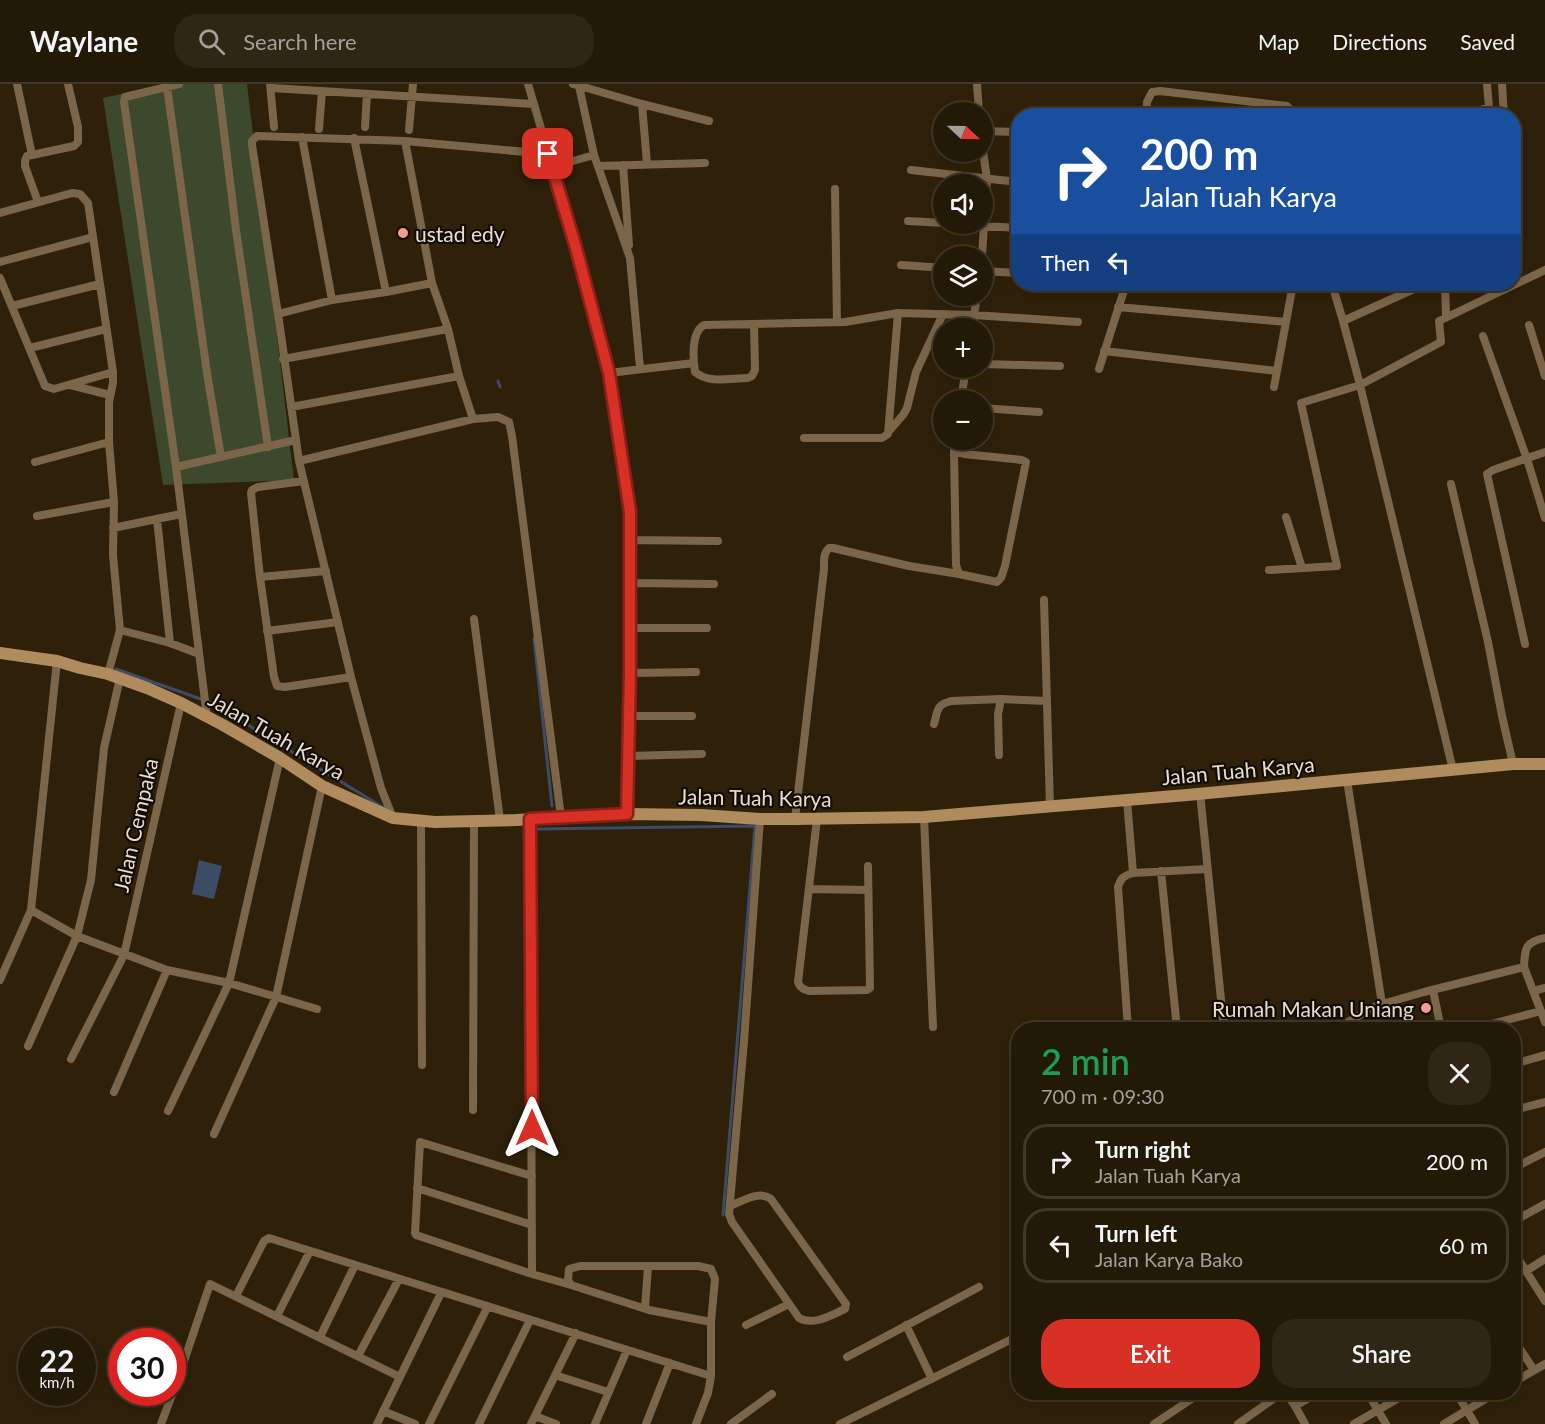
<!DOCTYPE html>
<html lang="en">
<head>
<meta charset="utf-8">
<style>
  :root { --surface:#231907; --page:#2f2615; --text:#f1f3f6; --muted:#a3a09b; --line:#403828; --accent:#d93025 }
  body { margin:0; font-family:Lato,sans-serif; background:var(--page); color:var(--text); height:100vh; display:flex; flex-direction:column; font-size:22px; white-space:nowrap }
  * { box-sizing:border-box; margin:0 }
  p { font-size:20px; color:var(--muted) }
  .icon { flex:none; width:33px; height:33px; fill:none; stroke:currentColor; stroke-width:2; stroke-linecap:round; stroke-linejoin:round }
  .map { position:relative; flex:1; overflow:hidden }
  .details { position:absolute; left:1011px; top:938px; width:510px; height:378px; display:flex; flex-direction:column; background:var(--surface); border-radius:24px; box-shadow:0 3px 15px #0003,0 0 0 2px var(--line) }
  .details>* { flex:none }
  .guide { position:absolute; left:1011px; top:24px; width:510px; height:183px; border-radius:24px; box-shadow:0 3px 15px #0003,0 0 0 2px var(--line); background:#1a4fa0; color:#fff; overflow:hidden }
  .needle { width:39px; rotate:112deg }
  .controls { position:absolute; left:933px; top:18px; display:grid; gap:12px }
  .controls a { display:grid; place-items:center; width:60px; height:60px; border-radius:50%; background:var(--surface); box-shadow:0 3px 15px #0003,0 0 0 2px var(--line); font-size:30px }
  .speed { position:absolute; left:18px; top:1244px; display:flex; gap:12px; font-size:30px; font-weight:700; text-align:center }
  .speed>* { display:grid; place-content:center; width:78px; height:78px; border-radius:50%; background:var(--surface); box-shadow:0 3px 15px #0003,0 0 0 2px var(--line); line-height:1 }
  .speed small { font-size:15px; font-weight:400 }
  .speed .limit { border:9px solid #d22; background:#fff; color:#111 }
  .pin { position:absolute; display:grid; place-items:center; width:51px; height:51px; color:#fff; margin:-26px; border-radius:12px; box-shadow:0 3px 9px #0006 }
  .me { position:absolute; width:66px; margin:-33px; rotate:0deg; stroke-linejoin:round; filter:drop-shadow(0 0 4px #0008) }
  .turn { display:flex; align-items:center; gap:21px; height:126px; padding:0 30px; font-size:27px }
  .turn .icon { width:78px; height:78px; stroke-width:2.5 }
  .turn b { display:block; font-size:42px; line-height:51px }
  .then { display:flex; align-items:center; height:57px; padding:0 30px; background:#0003; gap:12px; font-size:22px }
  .round { display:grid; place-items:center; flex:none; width:63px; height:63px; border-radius:24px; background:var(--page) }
  .overview { display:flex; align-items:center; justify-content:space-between; height:102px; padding:0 30px }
  h1 { font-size:36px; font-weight:600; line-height:45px; color:#1e9e55 }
  .button { display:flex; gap:12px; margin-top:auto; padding:12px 30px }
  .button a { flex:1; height:69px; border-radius:24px; background:var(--accent); color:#fff; font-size:24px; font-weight:600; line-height:69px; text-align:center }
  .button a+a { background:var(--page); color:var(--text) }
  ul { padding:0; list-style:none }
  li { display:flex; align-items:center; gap:18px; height:75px; margin:0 12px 9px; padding:0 18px; border:3px solid var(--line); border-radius:24px }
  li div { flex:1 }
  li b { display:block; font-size:22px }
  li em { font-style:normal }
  header { display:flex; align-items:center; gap:36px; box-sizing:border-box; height:84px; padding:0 30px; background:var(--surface); border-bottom:2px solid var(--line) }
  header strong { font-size:28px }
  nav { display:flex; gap:33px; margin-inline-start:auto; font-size:21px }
  .search { width:420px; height:54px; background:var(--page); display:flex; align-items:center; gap:15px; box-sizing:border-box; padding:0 21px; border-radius:24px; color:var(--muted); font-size:22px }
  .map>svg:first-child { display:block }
  .green { fill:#3d492c }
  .water { fill:#3b4c67 }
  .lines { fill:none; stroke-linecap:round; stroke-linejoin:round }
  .stream { stroke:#3b4c67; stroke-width:3 }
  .street { stroke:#7c664a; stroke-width:8 }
  .secondary { stroke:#af8b5e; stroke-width:12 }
  .route-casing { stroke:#8d1f18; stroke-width:15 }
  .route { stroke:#d93025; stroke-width:10 }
  .poi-dot { fill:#f59c91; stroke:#120c04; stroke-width:2 }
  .labels { text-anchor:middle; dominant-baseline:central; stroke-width:4.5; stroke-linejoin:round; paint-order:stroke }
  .poi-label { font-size:21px; fill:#e8ded0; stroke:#120c04; text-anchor:start }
  .street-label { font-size:21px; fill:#e8ded0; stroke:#120c04 }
</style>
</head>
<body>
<header>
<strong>Waylane</strong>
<div class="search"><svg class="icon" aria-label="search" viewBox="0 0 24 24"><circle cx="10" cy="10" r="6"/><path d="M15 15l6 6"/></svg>Search here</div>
<nav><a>Map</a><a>Directions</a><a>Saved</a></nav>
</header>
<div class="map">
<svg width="1545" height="1340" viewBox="0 0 1545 1340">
  <rect width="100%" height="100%" fill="#2f2109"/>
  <path class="green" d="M 166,0 L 247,0 L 294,396 L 163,401 L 103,14 Z"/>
  <path class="water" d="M 199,776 L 222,782 L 214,815 L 192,810 Z"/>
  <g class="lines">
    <path class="stream" d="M 498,297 L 500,303
      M 534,554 L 552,722
      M 116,585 L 212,619 L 384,724
      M 537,745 L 755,742 L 723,1131"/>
    <path class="street" d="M 17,0 L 32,71 L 74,62 L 78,58 L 78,43 L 68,0
      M 179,0 L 125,13 L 124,18 L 176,383 L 207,633
      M 218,0 L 236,146 L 268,363
      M 270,0 L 274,43
      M 528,0 L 576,164 L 609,289 L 630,428 L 630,589 L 627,730
      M 573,0 L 642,20 L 709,37
      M 977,0 L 979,28
      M 1502,0 L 1504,32
      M 579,2 L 594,71 L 630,174 L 640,284
      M 167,3 L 207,289 L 221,373
      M 271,4 L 534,20
      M 642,20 L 647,80
      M 1146,32 L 1147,18 L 1152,8 L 1160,7 L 1287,22 L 1291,26 L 1292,32
      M 1301,32 L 1481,26 L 1489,23 L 1487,0
      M 365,43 L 367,10
      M 319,45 L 322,7
      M 409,46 L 413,0
      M 982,47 L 1018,48
      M 302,53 L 332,216
      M 354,54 L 386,208
      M 32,71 L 27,72 L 25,77 L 25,82 L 38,118
      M 623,81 L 629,161
      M 598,82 L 705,79
      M 552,83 L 594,71
      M 911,86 L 1018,98
      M 835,105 L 837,238
      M 0,129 L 72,109 L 80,110 L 88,119 L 113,288 L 113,299 L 109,318 L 109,358 L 114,418 L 113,471 L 120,546 L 108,590
      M 908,137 L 944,139
      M 949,140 L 1018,144
      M 982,172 L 987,95 L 982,60
      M 0,178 L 93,153
      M 901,181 L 944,184
      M 982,187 L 1018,189
      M 0,194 L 45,302 L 54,305 L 113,288
      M 1332,200 L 1343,237
      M 1425,200 L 1343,237 L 1360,301 L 1453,686
      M 1445,200 L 1446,233
      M 12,222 L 100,200
      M 1118,223 L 1286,238
      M 278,230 L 252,61 L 252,57 L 257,52 L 405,57 L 548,70
      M 754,240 L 755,286 L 752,292 L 748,294 C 731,294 709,300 695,288 C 693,275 691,248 704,241 L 845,238 L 898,229 L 974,231 L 1078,238
      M 1529,241 L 1545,292
      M 972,244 L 977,212
      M 1483,252 L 1527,375 L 1545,434
      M 30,264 L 106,245
      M 1104,267 L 1277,287
      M 283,275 L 448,245
      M 982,280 L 1060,282
      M 1099,285 L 1126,200
      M 609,289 L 694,279
      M 70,301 L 110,311
      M 1274,303 L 1293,200
      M 961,316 L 966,284
      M 291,323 L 459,292
      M 982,324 L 1039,328
      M 473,335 L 498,333 L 509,338 L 512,352 L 561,733
      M 890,346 L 903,331 L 907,324 L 916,288 L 943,230
      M 804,354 L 882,354 L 888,350 L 898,229
      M 954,367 L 964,370 L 1022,376 L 1026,378 L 1005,482 L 1001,494 L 997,498 L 959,490 L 956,481 L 954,367 L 956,356
      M 299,377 L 473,335 L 459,292 L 448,245 L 432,199 L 405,57
      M 35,378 L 109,358
      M 176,383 L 296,356
      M 304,397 L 258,403 L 252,406 L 251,409 L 260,493 L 274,593 L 277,602 L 285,603 L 351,593
      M 1451,400 L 1488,558 L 1502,632 L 1513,680
      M 37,432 L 114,418
      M 1286,433 L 1302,484
      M 157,435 L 170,559
      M 113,444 L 181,430
      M 629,456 L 718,457
      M 1269,486 L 1337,482 L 1301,319 L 1360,301 L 1441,258 L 1439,237 L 1545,186
      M 260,493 L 326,487
      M 630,499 L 714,500
      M 1044,516 L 1050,723
      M 474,535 L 500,736
      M 629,544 L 707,544
      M 120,546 L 170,559 L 199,570
      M 267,547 L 338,538
      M 1525,560 L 1487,390 L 1493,386 L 1545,368
      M 630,589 L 696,588
      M 629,632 L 692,632
      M 934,640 C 938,626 936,621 951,617 L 1001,615
      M 999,671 L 998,630 L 1001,615 L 1047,617
      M 628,672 L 702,670
      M 1347,696 L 1382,920
      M 1200,709 L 1224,945
      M 1127,716 L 1133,789
      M 924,733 L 933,943
      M 393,734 L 381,704 L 351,593 L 299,377 L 278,230 L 332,216 L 386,208 L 432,199
      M 530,735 L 532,1190 L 571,1201
      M 795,735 L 824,485 C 824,477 823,470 829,464 L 833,464 L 909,482 L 959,490
      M 817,735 L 798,898 C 800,904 803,905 809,907 L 867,906 L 870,904 L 868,782
      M 421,737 L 422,981
      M 1161,787 L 1177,945
      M 809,805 L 868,806
      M 31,826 L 77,852 L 167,886 L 229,899 L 317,925
      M 1524,883 L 1545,938
      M 0,896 L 31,826 L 57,577
      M 1433,906 L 1441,945
      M 1533,907 L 1545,904
      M 1128,945 L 1118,803 C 1121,794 1123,792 1133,789 L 1207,785
      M 1346,945 L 1348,938 L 1376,922 L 1382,920 L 1424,908 L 1524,883 C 1525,864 1525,858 1545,854
      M 1473,945 L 1541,927
      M 28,962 L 77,852 L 91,796 L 104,664 L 120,594
      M 71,975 L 124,871 L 181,619
      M 1514,980 L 1545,971
      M 114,1008 L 167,886
      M 473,1026 L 474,737
      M 1514,1026 L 1545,1018
      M 168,1027 L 229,899 L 280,674
      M 214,1050 L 276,913 L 322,702
      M 1514,1084 L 1545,1068
      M 532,1092 L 420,1058 L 415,1149 L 416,1151 L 532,1190
      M 417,1104 L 532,1141
      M 730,1122 C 743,1117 759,1106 771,1115 L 846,1220 L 845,1225 C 831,1231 814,1242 799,1234 L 732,1138 L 729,1130 L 744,957 L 760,735
      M 1514,1137 L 1545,1120
      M 1514,1168 L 1545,1217
      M 1526,1187 L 1545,1175
      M 236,1212 L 264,1157 L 269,1154 L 711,1292
      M 645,1224 L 648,1183
      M 277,1232 L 310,1167
      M 746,1241 L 789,1220
      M 906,1241 L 932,1295
      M 320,1253 L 355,1181
      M 1514,1256 L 1534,1286
      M 358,1272 L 399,1195
      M 847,1273 L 979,1203
      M 555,1291 L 608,1308
      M 1514,1298 L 1545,1280
      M 1285,1308 L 1295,1322 L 1305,1340
      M 1367,1308 L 1386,1340
      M 1456,1308 L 1475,1340
      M 1295,1322 L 1320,1308
      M 383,1327 L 415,1340
      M 535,1332 L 556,1340
      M 161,1340 L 178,1295 L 210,1200 L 400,1293
      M 377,1340 L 441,1209
      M 429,1340 L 488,1222
      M 479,1340 L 530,1236
      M 531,1340 L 576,1249
      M 595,1340 L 627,1266
      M 646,1340 L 670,1279
      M 696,1340 L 708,1309 L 711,1292 L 711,1238 L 715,1195 L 711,1185 L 698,1182 L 580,1182 L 569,1185 L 568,1196 L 571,1201 L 649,1226 L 711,1238
      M 731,1340 L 772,1310
      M 840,1340 L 1018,1252
      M 1154,1340 L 1202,1308
      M 1238,1340 L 1283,1308
      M 1354,1340 L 1409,1308
      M 1444,1340 L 1497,1308"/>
    <path class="secondary" d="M 0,569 L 57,577 L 80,584 L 108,590 L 147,604 L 181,619 L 223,641 L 280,674 L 322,702 L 393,734 L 435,738 L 516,736 L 627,730 L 701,731 L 760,735 L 795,735 L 924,733 L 1187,711 L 1513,680 L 1545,680"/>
  </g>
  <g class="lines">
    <g class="route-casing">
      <path id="route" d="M 532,1044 L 530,735 L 627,730 L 630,589 L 630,428 L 609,289 L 576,164 L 548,70"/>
    </g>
    <use href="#route" class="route"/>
  </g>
  <g class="poi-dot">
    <circle cx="403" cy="149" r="6"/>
    <circle cx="1426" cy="924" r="6"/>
  </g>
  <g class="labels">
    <g class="poi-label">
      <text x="415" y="149">ustad edy</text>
      <text x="1414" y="924" text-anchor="end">Rumah Makan Uniang</text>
    </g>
    <g class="street-label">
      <text transform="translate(277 651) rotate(30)">Jalan Tuah Karya</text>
      <text transform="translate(1238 686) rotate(-5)">Jalan Tuah Karya</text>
      <text transform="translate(755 713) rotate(1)">Jalan Tuah Karya</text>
      <text transform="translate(135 741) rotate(-77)">Jalan Cempaka</text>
    </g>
  </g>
</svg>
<div class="controls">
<a><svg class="needle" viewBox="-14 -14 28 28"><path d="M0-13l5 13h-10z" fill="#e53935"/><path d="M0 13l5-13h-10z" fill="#a3a09b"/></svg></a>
<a><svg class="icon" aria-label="sound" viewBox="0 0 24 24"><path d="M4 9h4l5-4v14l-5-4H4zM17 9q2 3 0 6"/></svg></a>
<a><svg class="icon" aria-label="layers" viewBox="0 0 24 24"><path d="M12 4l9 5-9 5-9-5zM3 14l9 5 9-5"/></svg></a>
<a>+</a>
<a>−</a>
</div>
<div class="speed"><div>22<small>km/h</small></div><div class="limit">30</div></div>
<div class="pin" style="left:548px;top:70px;background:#d93025"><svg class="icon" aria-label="arrive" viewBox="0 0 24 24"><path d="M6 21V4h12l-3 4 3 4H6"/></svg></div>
<svg class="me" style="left:532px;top:1044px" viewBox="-20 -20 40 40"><path d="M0-17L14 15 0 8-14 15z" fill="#d93025" stroke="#fff" stroke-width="4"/></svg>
<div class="guide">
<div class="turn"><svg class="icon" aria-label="right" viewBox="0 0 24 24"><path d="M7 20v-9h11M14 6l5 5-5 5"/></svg><div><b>200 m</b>Jalan Tuah Karya</div></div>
<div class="then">Then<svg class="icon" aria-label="left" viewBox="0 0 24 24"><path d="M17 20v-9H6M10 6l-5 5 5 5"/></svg></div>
</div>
<section class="details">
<div class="overview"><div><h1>2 min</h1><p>700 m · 09:30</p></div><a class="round"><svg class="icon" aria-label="close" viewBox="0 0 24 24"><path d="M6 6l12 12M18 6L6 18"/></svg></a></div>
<ul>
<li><svg class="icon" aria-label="right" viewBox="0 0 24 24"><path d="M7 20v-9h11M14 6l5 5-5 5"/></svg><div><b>Turn right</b><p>Jalan Tuah Karya</p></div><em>200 m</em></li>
<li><svg class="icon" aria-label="left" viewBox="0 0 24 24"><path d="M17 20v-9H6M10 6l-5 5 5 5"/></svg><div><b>Turn left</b><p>Jalan Karya Bako</p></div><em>60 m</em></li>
</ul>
<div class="button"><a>Exit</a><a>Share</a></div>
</section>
</div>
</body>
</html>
